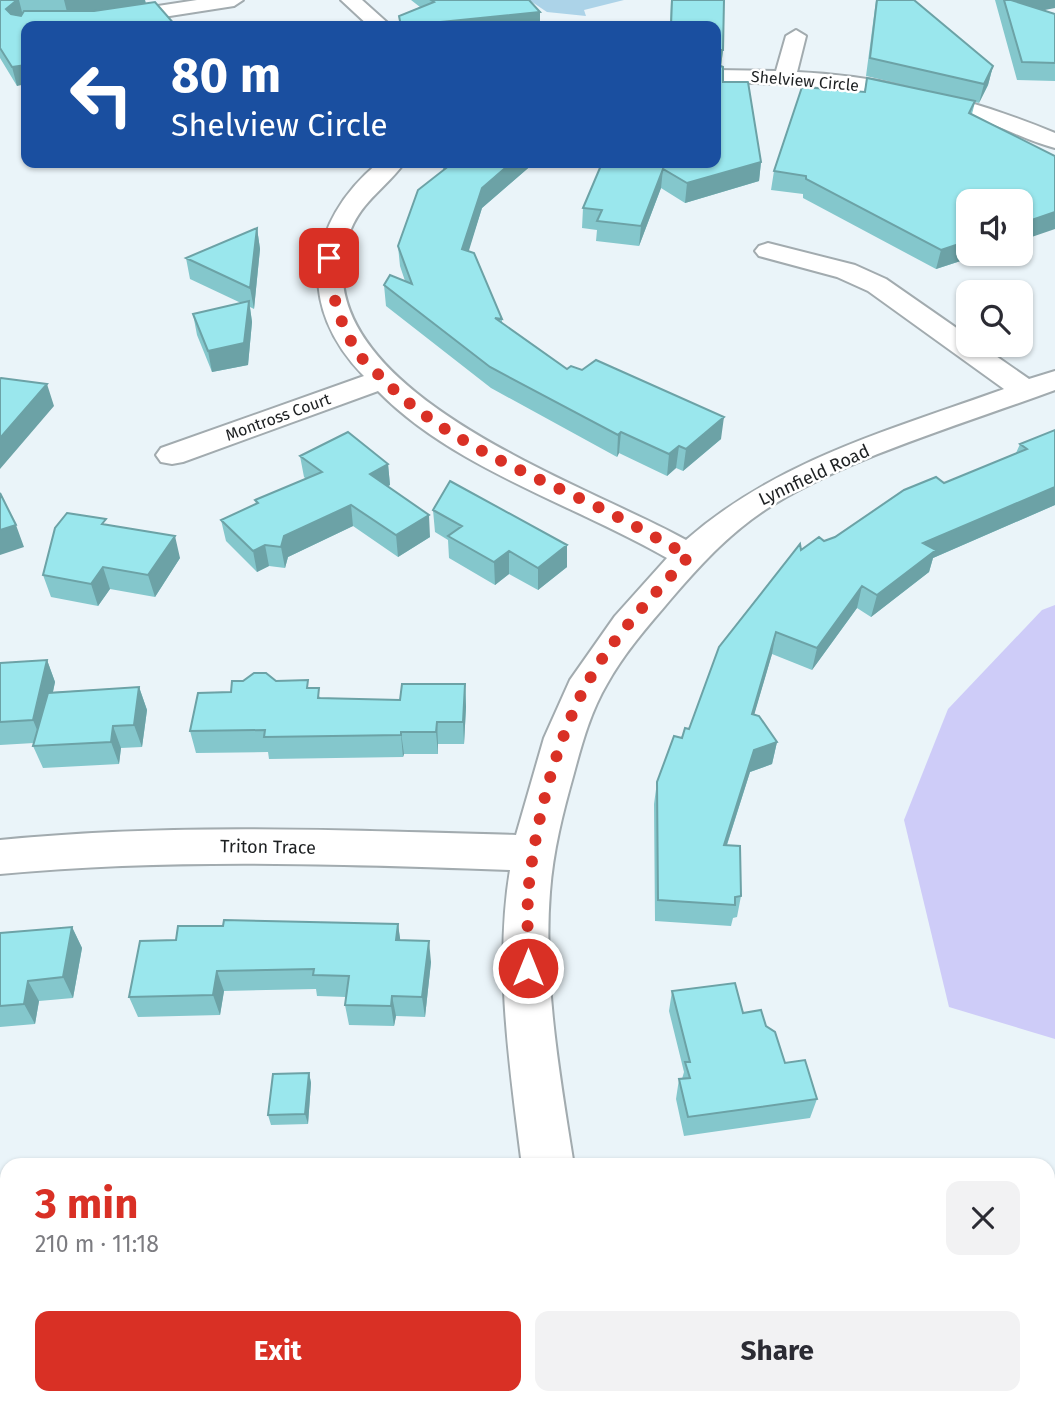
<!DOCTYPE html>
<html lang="en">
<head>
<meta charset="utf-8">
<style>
  :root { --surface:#fff; --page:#f2f2f3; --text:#2b2b33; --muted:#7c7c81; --accent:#d93025 }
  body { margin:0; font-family:"Fira Sans",sans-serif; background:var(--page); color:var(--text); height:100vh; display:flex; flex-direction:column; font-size:26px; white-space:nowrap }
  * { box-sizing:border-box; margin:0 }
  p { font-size:23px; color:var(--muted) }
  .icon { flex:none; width:38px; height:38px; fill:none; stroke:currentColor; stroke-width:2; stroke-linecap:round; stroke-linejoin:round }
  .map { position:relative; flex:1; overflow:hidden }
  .panel { position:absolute; left:0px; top:1158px; width:1055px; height:247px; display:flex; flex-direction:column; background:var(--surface); border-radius:21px 21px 0 0; box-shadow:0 2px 5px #0004 }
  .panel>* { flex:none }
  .guide { position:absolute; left:21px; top:21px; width:700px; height:147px; border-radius:14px; box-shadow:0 2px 5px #0004; background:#1a4fa0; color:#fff; overflow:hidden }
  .controls { position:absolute; left:956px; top:189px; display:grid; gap:14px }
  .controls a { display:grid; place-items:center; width:77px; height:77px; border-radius:14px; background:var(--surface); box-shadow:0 2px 5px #0004; font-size:35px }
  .pin { position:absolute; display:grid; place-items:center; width:60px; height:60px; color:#fff; margin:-30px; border-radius:14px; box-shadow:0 4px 10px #0006 }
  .me { position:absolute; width:77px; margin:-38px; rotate:0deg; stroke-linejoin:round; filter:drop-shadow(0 0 5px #0008) }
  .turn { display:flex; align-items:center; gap:24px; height:147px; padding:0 35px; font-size:32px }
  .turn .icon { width:91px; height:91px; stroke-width:2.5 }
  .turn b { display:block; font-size:49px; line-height:60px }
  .round { display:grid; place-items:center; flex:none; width:74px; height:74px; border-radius:14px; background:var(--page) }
  .overview { display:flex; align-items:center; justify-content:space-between; height:119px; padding:0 35px }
  h1 { font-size:42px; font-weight:700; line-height:52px; color:var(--accent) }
  .button { display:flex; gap:14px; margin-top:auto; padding:14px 35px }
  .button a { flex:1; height:80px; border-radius:14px; background:var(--accent); color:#fff; font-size:28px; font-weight:700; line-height:80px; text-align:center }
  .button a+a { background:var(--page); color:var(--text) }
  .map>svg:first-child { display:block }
  .green { fill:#acd3e8 }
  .water { fill:#ceccf8 }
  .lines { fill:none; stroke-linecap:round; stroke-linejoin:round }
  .minor-casing { stroke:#a2abaf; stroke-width:4 }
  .minor { fill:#fff; fill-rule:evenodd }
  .wall { fill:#84c7cc }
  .shaded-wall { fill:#6ca2a6 }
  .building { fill:#9ae7ed; stroke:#6ca2a6; stroke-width:2 }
  .route { stroke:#d93025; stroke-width:12; stroke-dasharray:0 21.6 }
  .labels { text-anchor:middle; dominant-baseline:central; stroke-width:5; stroke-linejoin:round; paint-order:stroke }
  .far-street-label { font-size:16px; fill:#1d2022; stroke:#fff }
  .street-label { font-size:18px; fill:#1d2022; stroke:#fff }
</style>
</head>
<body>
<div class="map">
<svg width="1055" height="1404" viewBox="0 0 1055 1404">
  <rect width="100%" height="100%" fill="#eaf4f9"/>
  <path class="green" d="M 529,0 L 624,0 L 584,10 L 586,16 L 547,12 Z"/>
  <path class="water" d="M 1055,605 L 1055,1039 L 949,1007 L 904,820 L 948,709 L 1042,610 Z"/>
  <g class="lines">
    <g class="minor-casing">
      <path id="minor" d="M 197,0 L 243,0 L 234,6 L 112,25 L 102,19 L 112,13 Z
        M 341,0 L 362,0 L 391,26 L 369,26 Z
        M 796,30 L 806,36 L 797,72 C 885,76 973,99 1055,133 L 1055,148 C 1024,140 995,123 965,114 C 883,90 800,83 716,82 L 716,70 L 776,71 L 786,36 Z
        M 378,163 L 404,163 C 387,187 363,200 351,229 C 288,386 587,484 686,540 C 777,460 893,429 1004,389 L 868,291 L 837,277 L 759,256 L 755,251 L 759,246 L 768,243 L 855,265 L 886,279 L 968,336 L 968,345 L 980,345 L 1029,379 L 1055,371 L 1055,390 C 966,423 856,455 776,503 C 734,528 702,563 671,599 C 648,626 624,653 607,684 C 591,711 582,743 574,773 C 563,812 553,851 550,892 C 543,982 560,1077 574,1166 L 522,1166 C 510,1069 494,966 510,870 C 339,864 170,858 0,874 L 0,840 C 172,823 343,830 516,835 L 544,738 L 570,680 L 615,616 L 667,558 C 575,505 453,468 378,391 L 183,462 L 172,464 L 161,462 L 156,455 L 161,448 L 364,376 C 296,307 306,223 378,163 Z
        M 549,1398 L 607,1398 L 607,1404 L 549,1404 Z"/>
    </g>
    <use href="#minor" class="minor"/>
  </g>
  <path class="wall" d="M 0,0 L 145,0 L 146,4 L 17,86 L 0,58 Z
    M 411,0 L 529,0 L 540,26 L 400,26 L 399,16 L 420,7 Z
    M 671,0 L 724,0 L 723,50 L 721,66 L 723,67 L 723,82 L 748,82 L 761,162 L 759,181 L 685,203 L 661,188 L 639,246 L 596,241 L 597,230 L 582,228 L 583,208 L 602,163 L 716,163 L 716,26 L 670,26 Z
    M 876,0 L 914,0 L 993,66 L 988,85 L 979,103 L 975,102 L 972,114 L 968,254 L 982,254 L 936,269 L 803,198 L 803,194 L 771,190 L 774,171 L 864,92 L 867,78 L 909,86 L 866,76 Z
    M 995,0 L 1055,0 L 1044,10 L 1055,14 L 1055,81 L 1017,80 Z
    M 443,163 L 534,163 L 482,208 L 468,251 L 502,319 L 502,324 L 567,369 L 721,439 L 683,471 L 676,468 L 667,476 L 619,453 L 617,457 L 491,388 L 386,306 L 384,285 L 405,281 L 400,266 L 398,246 L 443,170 Z
    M 257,228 L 260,249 L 254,309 L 250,307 L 252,322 L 248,365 L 212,372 L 197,335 L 193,314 L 241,303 L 190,279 L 186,258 Z
    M 1055,430 L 1055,505 L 933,558 L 929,572 L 871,617 L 857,608 L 812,670 L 772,654 L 754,714 L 777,742 L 772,764 L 750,772 L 727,845 L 741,896 L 737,917 L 733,918 L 731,926 L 655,921 L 654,804 L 657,782 L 682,738 L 689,729 L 801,550 L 835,537 L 944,483 L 1016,453 L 1020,444 Z
    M 300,456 L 388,464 L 390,485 L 388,486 L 430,537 L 398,557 L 353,526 L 288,557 L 285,568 L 269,566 L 257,572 L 226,541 L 221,520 L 256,504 L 255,500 L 306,479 L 304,477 Z
    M 433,510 L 567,567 L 538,590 L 509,574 L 495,585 L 449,558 L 448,540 L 435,532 Z
    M 107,525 L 180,558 L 155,597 L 110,589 L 98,606 L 51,597 L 43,575 Z
    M 47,660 L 55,682 L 53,692 L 139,687 L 147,710 L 142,747 L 121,748 L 119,764 L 43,768 L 33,746 L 34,743 L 0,745 L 0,663 Z
    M 276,681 L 310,688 L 321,698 L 400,700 L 465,684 L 466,707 L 464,744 L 438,744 L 438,754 L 404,754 L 403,757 L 269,759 L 268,752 L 196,753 L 190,731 L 231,692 Z
    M 398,924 L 400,940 L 431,962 L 425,1017 L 396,1016 L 394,1026 L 349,1025 L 345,1005 L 346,997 L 317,996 L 316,989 L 224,991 L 220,1015 L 138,1017 L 129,997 L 176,940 Z
    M 72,927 L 82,948 L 73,998 L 39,1001 L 35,1024 L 0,1027 L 0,933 Z
    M 672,991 L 743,1013 L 766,1026 L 785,1063 L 817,1099 L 810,1118 L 684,1136 L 676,1099 L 679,1079 L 682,1079 L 684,1072 L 669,1011 Z
    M 309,1073 L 311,1083 L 308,1124 L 271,1125 L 268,1115 Z
    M 761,1398 L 936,1398 L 937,1404 L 763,1404 Z
    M 995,1398 L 1048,1398 L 1055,1404 L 997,1404 Z"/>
  <path class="shaded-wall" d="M 17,0 L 19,0 L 23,16 L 11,27 L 6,9 Z
    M 64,0 L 145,0 L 146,5 L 68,16 Z
    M 1011,0 L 1055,0 L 1055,8 L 1009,17 Z
    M 540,12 L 540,26 L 401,26 Z
    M 716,50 L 723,50 L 721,67 L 716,68 Z
    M 26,65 L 26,84 L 17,86 L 12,67 Z
    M 993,66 L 988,85 L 979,103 L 984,84 Z
    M 761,162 L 759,181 L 685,203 L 687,183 Z
    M 511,163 L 534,163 L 482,208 L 463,270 L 462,249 L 482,188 Z
    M 663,169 L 661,188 L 639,246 L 641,226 Z
    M 1055,212 L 1055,229 L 1020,241 L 1020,224 Z
    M 257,228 L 260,249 L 254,309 L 250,288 Z
    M 968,241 L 968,254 L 982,254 L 936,269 L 941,250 Z
    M 249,301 L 252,322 L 248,365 L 212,372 L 208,351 Z
    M 47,384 L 54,406 L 0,469 L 0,438 Z
    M 724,417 L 721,439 L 683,471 L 686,449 Z
    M 621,432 L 619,453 L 617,457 L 618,435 Z
    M 679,446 L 676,468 L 667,476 L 669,454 Z
    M 388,464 L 390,485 L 372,495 L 370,474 Z
    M 1055,487 L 1055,505 L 933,558 L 929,572 L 871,617 L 877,595 L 923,543 Z
    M 351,505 L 353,526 L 288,557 L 285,568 L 281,547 L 284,536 Z
    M 429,515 L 430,537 L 398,557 L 396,535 Z
    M 16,525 L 24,547 L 0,555 L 0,530 Z
    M 175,536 L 180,558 L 155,597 L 148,575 Z
    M 265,545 L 269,566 L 257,572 L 253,551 Z
    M 567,545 L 567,567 L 538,590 L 538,568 Z
    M 509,551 L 509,574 L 495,585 L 494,562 Z
    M 103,567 L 110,589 L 98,606 L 91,584 Z
    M 862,586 L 857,608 L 812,670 L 817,648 Z
    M 776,632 L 772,654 L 748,736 L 752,714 Z
    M 47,660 L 55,682 L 42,742 L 33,720 Z
    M 465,684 L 466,707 L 464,744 L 463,722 Z
    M 139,687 L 147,710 L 142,747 L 134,725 Z
    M 437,722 L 438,744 L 438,754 L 436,732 Z
    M 113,726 L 121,748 L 119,764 L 111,742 Z
    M 401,732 L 404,754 L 403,757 L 401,735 Z
    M 777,742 L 772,764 L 750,772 L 720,866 L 724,845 L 754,750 Z
    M 398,924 L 401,945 L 396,940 Z
    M 72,927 L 82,948 L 73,998 L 63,977 Z
    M 429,941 L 431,962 L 425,1017 L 422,997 Z
    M 217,971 L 224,991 L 220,1015 L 213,995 Z
    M 28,981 L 39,1001 L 35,1024 L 24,1004 Z
    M 392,996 L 396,1016 L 394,1026 L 391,1006 Z
    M 309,1073 L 311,1083 L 308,1124 L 305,1114 Z
    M 219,1398 L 231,1398 L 229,1404 L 217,1404 Z"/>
  <path class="building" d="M 0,0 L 17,0 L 6,9 L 11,14 L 21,16 L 24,11 L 94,11 L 155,2 L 176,26 L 26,26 L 26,65 L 12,67 L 0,48 Z
    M 431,0 L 529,0 L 540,12 L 401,26 L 399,16 L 434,2 Z
    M 672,0 L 724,0 L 723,50 L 716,50 L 716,54 L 716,26 L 671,26 Z
    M 877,0 L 914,0 L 993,66 L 984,84 L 870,58 Z
    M 1004,0 L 1011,0 L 1055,14 L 1055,63 L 1022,62 Z
    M 716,64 L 723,67 L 723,82 L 748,82 L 761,162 L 687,183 L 663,169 L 641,226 L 597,221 L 602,210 L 583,208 L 602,163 L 716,163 Z
    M 867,78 L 975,101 L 969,113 L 1055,156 L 1055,212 L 1020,224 L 1020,201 L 968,201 L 968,241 L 941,250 L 806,179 L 806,176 L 774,171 L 802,87 L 865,92 Z
    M 443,163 L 511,163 L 482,188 L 462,249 L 474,253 L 502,319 L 495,318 L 567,369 L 571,366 L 582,370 L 596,360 L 724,417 L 686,449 L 679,446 L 669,454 L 621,432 L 618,435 L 490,367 L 384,285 L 390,275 L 412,284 L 398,246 L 418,190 L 450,165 Z
    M 257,228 L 250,288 L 186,258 Z
    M 249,301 L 244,343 L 208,351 L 193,314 Z
    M 1,378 L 47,384 L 0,438 L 0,379 Z
    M 1055,430 L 1055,487 L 923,543 L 936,550 L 877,595 L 862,586 L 817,648 L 776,632 L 752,714 L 759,716 L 777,742 L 754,750 L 724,845 L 740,846 L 741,896 L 735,897 L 735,905 L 658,900 L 657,782 L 674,736 L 682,738 L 685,728 L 689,729 L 719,647 L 800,544 L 801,550 L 819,537 L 824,541 L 835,537 L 904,490 L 936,477 L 944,483 L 1027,449 L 1020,444 Z
    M 348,432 L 388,464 L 370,474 L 429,515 L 396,535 L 351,505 L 284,536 L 281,547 L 265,545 L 253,551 L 221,520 L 258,503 L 255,500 L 322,472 L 300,456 Z
    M 450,481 L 567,545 L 538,568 L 509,551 L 494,562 L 448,536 L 462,526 L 433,510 Z
    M 0,493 L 16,525 L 0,530 Z
    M 67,513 L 106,519 L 102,524 L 175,536 L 148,575 L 103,567 L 91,584 L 43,575 L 55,528 Z
    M 47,660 L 33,720 L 0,722 L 0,663 Z
    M 254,673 L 266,673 L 276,681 L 308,680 L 307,688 L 319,688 L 318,698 L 400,700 L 402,684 L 465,684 L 463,722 L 437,722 L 436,732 L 401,732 L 401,735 L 264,737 L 265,730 L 190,731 L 198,693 L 231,692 L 232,681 L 243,681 Z
    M 139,687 L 134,725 L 113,726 L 111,742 L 33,746 L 48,693 Z
    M 224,920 L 398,924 L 396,940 L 429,941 L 422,997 L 392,996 L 391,1006 L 345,1005 L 349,976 L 313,975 L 314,969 L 217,971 L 213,995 L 129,997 L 140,941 L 176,940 L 178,926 L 223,926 Z
    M 72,927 L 63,977 L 28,981 L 24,1004 L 0,1006 L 0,933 Z
    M 735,983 L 743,1013 L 761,1010 L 766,1026 L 775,1032 L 785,1063 L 805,1060 L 817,1099 L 688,1117 L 679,1079 L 690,1078 L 685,1062 L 690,1062 L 672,991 Z
    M 309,1073 L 305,1114 L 268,1115 L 273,1074 Z
    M 1048,1263 L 1055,1263 L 1055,1404 L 1015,1404 L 1013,1398 L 1048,1398 Z
    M 10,1398 L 219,1398 L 217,1404 L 8,1404 Z
    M 363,1398 L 465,1398 L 465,1404 L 363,1404 Z
    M 771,1398 L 936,1398 L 937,1404 L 772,1404 Z"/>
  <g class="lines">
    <path class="route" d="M 329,258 C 331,294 339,323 358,353 C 365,363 376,372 384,380 C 449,446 538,476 618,517 C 642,529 665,543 689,556 C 654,595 615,634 589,680 C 556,738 534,827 528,894 C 527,918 528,944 528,968"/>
  </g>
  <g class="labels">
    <g class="far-street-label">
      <text transform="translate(805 81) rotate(5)">Shelview Circle</text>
      <text transform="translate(278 417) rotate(-20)">Montross Court</text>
    </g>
    <g class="street-label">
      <text transform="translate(814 475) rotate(-25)">Lynnfield Road</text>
      <text transform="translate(268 847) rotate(1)">Triton Trace</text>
    </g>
  </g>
</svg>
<div class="controls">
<a><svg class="icon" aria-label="sound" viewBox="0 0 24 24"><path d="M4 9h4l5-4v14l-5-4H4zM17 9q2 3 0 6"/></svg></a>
<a><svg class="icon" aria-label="search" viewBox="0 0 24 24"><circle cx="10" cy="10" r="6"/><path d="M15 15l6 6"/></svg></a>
</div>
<div class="pin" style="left:329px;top:258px;background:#d93025"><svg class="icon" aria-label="arrive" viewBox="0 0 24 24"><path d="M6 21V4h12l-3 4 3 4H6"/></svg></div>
<svg class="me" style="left:528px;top:968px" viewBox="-20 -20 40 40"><circle r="17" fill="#d93025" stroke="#fff" stroke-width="3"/><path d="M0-11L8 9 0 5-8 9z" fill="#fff"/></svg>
<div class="guide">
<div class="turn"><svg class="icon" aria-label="left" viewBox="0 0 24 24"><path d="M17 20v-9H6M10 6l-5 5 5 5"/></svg><div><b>80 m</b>Shelview Circle</div></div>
</div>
<section class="panel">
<div class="overview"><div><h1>3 min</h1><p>210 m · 11:18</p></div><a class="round"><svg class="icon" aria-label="close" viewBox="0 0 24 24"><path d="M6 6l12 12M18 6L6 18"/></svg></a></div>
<div class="button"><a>Exit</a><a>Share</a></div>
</section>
</div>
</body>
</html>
